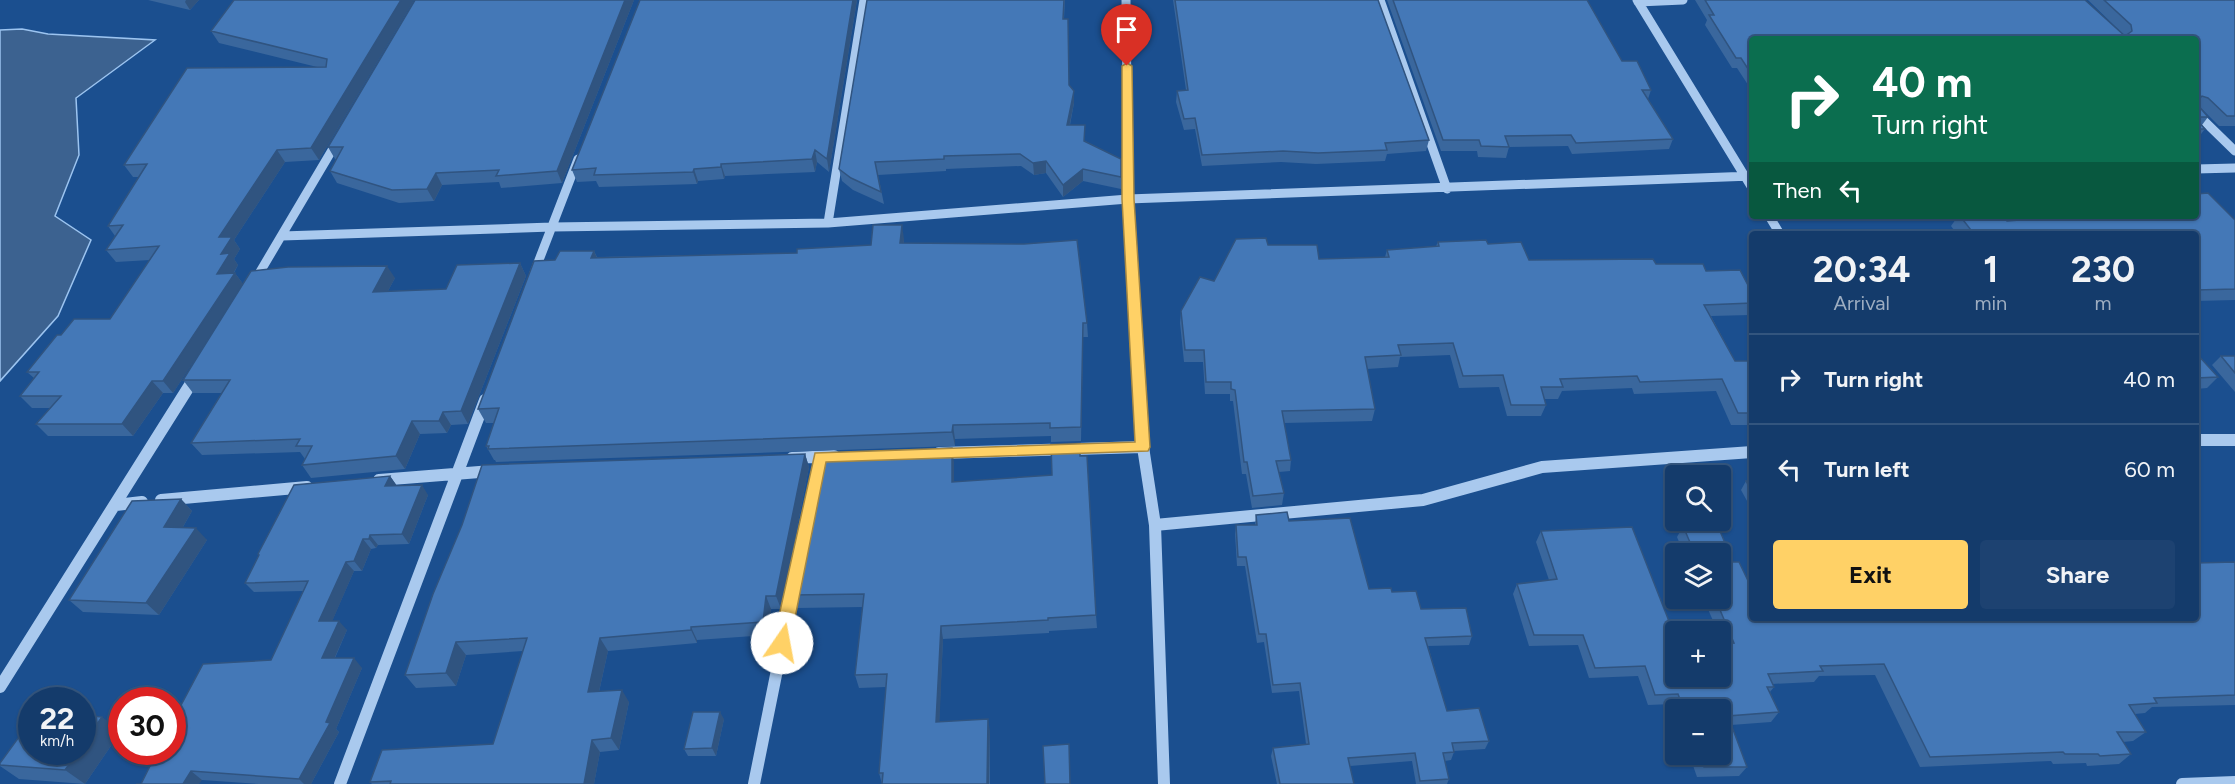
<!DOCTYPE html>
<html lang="en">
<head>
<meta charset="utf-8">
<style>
  :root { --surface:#143b6b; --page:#1d4271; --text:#f1f3f6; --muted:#9dadc1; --line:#33557e; --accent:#ffd166 }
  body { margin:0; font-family:Figtree,sans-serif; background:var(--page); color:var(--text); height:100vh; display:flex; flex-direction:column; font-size:22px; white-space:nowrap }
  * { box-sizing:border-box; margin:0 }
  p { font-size:20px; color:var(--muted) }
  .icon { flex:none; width:33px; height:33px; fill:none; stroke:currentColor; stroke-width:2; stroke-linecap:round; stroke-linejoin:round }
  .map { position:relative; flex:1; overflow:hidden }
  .details { position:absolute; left:1749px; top:231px; width:450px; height:390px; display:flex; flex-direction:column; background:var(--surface); border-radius:6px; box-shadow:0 2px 4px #0004,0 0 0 2px var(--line) }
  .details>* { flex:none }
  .banner { position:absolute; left:1749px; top:36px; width:450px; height:183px; border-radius:6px; box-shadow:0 2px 4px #0004,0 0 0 2px var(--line); background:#0b6e4f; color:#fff; overflow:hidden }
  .tools { position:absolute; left:1665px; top:465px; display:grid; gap:12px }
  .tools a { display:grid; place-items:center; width:66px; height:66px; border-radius:6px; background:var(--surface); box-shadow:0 2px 4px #0004,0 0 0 2px var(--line); font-size:30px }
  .speed { position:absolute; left:18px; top:687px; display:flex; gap:12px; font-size:30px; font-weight:700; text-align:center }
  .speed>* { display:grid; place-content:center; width:78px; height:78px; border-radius:50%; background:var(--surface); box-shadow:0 2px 4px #0004,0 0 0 2px var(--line); line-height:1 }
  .speed small { font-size:15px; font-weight:400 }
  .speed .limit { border:9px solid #d22; background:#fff; color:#111 }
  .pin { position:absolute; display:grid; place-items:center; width:51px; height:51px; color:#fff; margin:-62px -26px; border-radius:50% 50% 50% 0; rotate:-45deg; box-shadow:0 0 6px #0007 }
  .pin .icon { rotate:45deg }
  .me { position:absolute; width:66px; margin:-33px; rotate:12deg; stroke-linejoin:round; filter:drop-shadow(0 0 4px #0008) }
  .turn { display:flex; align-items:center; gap:21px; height:126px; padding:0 24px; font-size:27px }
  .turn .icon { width:78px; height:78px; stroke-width:2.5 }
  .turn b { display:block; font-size:42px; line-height:51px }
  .then { display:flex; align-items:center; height:57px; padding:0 24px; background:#0003; gap:12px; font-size:22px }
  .eta { display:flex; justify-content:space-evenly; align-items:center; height:102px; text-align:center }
  .eta b { font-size:36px; font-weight:700; line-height:42px }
  .primary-button { display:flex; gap:12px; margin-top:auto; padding:12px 24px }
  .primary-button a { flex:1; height:69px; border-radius:6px; background:var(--accent); color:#111; font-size:24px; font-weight:700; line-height:69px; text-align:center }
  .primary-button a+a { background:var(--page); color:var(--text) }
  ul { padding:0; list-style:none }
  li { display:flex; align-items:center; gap:18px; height:90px; padding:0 24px; border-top:2px solid var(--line) }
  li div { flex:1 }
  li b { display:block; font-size:22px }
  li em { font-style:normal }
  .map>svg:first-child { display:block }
  .water { fill:#3c6290; stroke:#9cc4f0; stroke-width:1.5 }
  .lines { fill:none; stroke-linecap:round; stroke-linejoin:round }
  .minor-far1 { stroke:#a9c9ee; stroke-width:9 }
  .minor { stroke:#a9c9ee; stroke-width:12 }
  .wall { fill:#3a679d }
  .shaded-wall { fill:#305480 }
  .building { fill:#4478b7; stroke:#305480; stroke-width:1.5 }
  .route { fill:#ffd166; stroke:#a68842; stroke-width:1.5 }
</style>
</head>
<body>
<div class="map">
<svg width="2235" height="784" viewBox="0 0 2235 784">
  <rect width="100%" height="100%" fill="#1b4f8f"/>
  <path class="water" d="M 22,29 L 48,34 L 155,40 L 76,98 L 79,155 L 55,216 L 91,240 L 58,316 L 0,381 L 0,30 Z"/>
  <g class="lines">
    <path class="minor-far1" d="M 1126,0 L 1128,199 L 1136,336
      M 1380,0 L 1447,189
      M 1637,0 L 1752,188
      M 1638,2 L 1683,0
      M 2196,113 L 2235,151
      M 2196,169 L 2235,168
      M 1769,216 L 1780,234
      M 828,223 L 864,0
      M 282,236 L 552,227 L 828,223 L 1128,199 L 1752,176
      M 534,273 L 578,159
      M 254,282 L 338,140"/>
    <path class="minor" d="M 1136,334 L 1143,447 L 1155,525 L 1164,784
      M 2196,440 L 2235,440
      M 939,453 L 1143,447
      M 792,458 L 834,456
      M 379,480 L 492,471
      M 161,500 L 307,487
      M 116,505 L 142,502
      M 1155,525 L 1423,500 L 1542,467 L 1752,452
      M 0,687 L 195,377
      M 340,784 L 485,400
      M 754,784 L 820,457
      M 2182,784 L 2235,782"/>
  </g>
  <path class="wall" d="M 148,0 L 199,0 L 190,10 Z
    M 414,0 L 319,160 L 285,162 L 234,240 L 240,249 L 234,259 L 238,265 L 234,273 L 235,273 L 243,284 L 395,278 L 388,291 L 446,289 L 520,263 L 526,276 L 468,424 L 451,425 L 447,433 L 420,434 L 405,469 L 311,478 L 302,465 L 305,459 L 300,452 L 202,455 L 191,443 L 222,393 L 193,393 L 183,380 L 206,342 L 173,393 L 163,393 L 133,436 L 48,436 L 36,424 L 50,408 L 32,408 L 20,396 L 34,378 L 27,372 L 61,335 L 110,319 L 150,260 L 116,262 L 106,250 L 115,236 L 108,226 L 139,177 L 133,177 L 124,165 L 317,67 L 219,43 L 211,31 Z
    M 634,0 L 562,183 L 501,188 L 499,182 L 442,185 L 434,201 L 399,203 L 337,183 L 330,171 L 336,159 L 335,159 L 328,147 Z
    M 857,0 L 829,172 L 817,162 L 815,172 L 725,176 L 724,179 L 698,181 L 697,184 L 599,187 L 596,181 L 577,182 L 572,170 Z
    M 867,0 L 1065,0 L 1064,19 L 1069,86 L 1074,91 L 1074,103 L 1070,125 L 1085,141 L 1121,159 L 1121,189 L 1083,181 L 1063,197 L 1046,173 L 1034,175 L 1021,166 L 946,169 L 946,171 L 878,175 L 884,204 L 853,190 L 842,181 L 839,169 Z
    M 1173,0 L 1378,0 L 1429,140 L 1426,151 L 1387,154 L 1385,161 L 1316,164 L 1281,162 L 1202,166 L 1195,129 L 1184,130 L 1176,102 L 1177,91 L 1186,90 Z
    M 1387,0 L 1587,0 L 1622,61 L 1651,90 L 1648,99 L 1673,139 L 1669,149 L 1572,154 L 1568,146 L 1509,147 L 1506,158 L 1478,157 L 1477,151 L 1441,151 Z
    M 1695,0 L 2085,0 L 2124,35 L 2088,0 L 2235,0 L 2235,126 L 2219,126 L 2201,108 L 2208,117 L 2202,125 L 2205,129 L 2197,139 L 2196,139 L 2196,39 L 1752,39 L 1752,91 L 1737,68 L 1732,68 L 1705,25 L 1707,20 Z
    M 1958,216 L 2003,216 L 2007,221 L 2235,220 L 2235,300 L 2196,301 L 2196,234 L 1957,234 L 1951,226 Z
    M 904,239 L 904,243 L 1087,323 L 1088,337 L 1083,337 L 1081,441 L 1051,442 L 1051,436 L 955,439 L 955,446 L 496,462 L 495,460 L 494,460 L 486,446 L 494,423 L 486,423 L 478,409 L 555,260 L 594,251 L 597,257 L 797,253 L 871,245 Z
    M 1438,242 L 1488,244 L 1529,260 L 1656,264 L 1706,271 L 1752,293 L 1752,312 L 1750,315 L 1711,316 L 1735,361 L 1752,361 L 1752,425 L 1731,425 L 1716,391 L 1634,394 L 1632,388 L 1562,391 L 1558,399 L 1544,399 L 1546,405 L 1541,416 L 1507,416 L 1499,387 L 1459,388 L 1450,355 L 1400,357 L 1398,367 L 1367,369 L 1375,409 L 1372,421 L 1284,423 L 1291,460 L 1290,471 L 1279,472 L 1284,493 L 1282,505 L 1252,508 L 1246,474 L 1242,474 L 1233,401 L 1230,401 L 1230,394 L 1205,394 L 1203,362 L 1184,362 L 1180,323 L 1181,311 L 1214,281 L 1268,245 L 1319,259 L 1385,257 L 1387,250 L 1436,246 Z
    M 2196,353 L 2218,377 L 2207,388 L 2196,389 Z
    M 2221,356 L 2235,356 L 2235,392 L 2212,365 Z
    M 805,454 L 809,467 L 781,609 L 771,609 L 768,635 L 697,640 L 697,643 L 608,651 L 599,692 L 629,702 L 619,750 L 600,752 L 594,784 L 372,784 L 370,782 L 493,744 L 523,651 L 466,655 L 456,686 L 416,688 L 405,675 L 433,594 Z
    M 1081,456 L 1096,615 L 1097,628 L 1049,631 L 1049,633 L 943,639 L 939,722 L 990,731 L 990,784 L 882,784 L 879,773 L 886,687 L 859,688 L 855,675 L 863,607 L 798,608 L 793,595 L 954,462 L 954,482 L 1052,475 Z
    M 390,476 L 397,486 L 428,495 L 409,544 L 378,545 L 376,548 L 371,549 L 362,571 L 354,571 L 332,621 L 347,630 L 335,658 L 362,668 L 336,729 L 339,732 L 311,784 L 259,784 L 202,780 L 141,784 L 271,660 L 304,591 L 254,592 L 245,583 L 259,555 L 258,554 Z
    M 1746,481 L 1752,481 L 1752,510 L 1741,490 Z
    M 181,499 L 192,511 L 183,527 L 207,540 L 159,615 L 83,612 L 69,600 Z
    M 1256,515 L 1289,521 L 1369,589 L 1392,592 L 1421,609 L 1472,636 L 1469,645 L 1428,646 L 1447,711 L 1489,741 L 1485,749 L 1454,751 L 1454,752 L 1451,760 L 1445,761 L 1449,779 L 1447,784 L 1416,784 L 1412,761 L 1350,766 L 1354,784 L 1277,784 L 1271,756 L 1273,748 L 1306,744 L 1299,691 L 1272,693 L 1264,642 L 1257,643 L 1245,566 L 1237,566 L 1235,534 L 1236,525 L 1255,525 Z
    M 1717,524 L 1733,562 L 1739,562 L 1752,589 L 1752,618 L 2196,618 L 2196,563 L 2235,562 L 2235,705 L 2152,707 L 2145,713 L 2135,714 L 2146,732 L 2133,741 L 2123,742 L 2131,754 L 2119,764 L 2087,766 L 2086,763 L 2053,764 L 2051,761 L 1920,767 L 1875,675 L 1819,676 L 1814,682 L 1772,684 L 1774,687 L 1770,692 L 1779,712 L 1771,722 L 1731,725 L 1747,767 L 1739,776 L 1697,777 L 1689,754 L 1720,754 L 1720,710 L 1676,710 L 1676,715 L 1672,704 L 1648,705 L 1638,676 L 1589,678 L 1578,645 L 1529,646 L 1513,594 L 1517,584 L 1549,580 L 1536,542 L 1541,531 L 1632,527 L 1676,639 L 1676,676 L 1720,676 L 1720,644 L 1723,644 L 1720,638 L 1720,632 L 1718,632 L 1703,598 L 1720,598 L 1720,554 L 1684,554 L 1677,537 L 1683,526 Z
    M 724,719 L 716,756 L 688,756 L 684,749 Z
    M 121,731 L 85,784 L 19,779 L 0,766 L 0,763 Z"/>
  <path class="shaded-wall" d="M 186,0 L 199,0 L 190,10 L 185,2 Z
    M 401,0 L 414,0 L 319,160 L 311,148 Z
    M 625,0 L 634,0 L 562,183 L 557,171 Z
    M 853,0 L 857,0 L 829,172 L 827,159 Z
    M 1074,91 L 1074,103 L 1067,137 L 1067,125 Z
    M 277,150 L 285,162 L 234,240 L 240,249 L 234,259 L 238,265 L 226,286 L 217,274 L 221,254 L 219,237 Z
    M 815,150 L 817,162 L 815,172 L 812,159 Z
    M 1046,161 L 1046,173 L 1034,175 L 1033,163 Z
    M 721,164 L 725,176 L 724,179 L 721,167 Z
    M 694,169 L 698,181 L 697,184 L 693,172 Z
    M 1083,169 L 1083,181 L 1063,197 L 1063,185 Z
    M 436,173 L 442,185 L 434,201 L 427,189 Z
    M 902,225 L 904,239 L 903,257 L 900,243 Z
    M 594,251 L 600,265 L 591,258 Z
    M 520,263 L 526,276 L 468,424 L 461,411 Z
    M 387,266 L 395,278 L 381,304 L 373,292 Z
    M 235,273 L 244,285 L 173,393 L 163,381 Z
    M 1083,323 L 1083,337 L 1081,441 L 1081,427 Z
    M 152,381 L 163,393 L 133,436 L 122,424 Z
    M 443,412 L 451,425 L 447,433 L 439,421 Z
    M 412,421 L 420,434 L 405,469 L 396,456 Z
    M 953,425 L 955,439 L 955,446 L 952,432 Z
    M 952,448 L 954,462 L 954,496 L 952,482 Z
    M 805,454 L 809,467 L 781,609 L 776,596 Z
    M 390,476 L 397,486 L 385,486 Z
    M 422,485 L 428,495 L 409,544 L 402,534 Z
    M 181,499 L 192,511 L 176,539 L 164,527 Z
    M 196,528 L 207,540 L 159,615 L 146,603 Z
    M 370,535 L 378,545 L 376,548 L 369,539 Z
    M 363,539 L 371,549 L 362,571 L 354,561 Z
    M 346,562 L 354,571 L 328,631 L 319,621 Z
    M 766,596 L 771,609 L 768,635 L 763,622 Z
    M 339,621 L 347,630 L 330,668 L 322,658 Z
    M 941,626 L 943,639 L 939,734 L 936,722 Z
    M 691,627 L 697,640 L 697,643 L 691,630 Z
    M 600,638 L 608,651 L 596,705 L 588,692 Z
    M 456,642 L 466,655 L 456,686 L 446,673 Z
    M 354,658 L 362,668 L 336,729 L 339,732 L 311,784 L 304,784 L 299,779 L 326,722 Z
    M 622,690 L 629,702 L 619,750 L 611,738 Z
    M 720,712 L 724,719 L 716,756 L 712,748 Z
    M 102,717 L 121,731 L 85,784 L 65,770 L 78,752 L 82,752 L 82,745 Z
    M 988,719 L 990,731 L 989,784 L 987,784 Z
    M 592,740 L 600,752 L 594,784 L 584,784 Z
    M 191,771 L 202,780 L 199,784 L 183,784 Z"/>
  <path class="building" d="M 234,0 L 401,0 L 311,148 L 277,150 L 219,237 L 232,237 L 221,254 L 230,253 L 217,274 L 235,273 L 163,381 L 152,381 L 122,424 L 36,424 L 61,396 L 20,396 L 39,372 L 27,372 L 57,335 L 61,335 L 74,319 L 110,319 L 159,246 L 106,250 L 123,225 L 108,226 L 147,164 L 124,165 L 187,68 L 326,67 L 327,59 L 211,31 Z
    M 415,0 L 625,0 L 557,171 L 496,176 L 499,170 L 436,173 L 427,189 L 392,190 L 330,171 L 343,147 L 328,147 Z
    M 640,0 L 853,0 L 827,159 L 815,150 L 812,159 L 721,164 L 721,167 L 694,169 L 693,172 L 594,175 L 596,168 L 572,170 Z
    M 867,0 L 1064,0 L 1063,19 L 1068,19 L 1069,85 L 1074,91 L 1067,125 L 1085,125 L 1084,141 L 1121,159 L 1121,177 L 1083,169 L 1063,185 L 1046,161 L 1033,163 L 1020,154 L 944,156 L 944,159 L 875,162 L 881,192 L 851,178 L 839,169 Z
    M 1175,0 L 1378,0 L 1429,140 L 1385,143 L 1387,150 L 1318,153 L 1283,151 L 1202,155 L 1195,118 L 1184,119 L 1177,91 L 1188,90 Z
    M 1393,0 L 1587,0 L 1622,61 L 1637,61 L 1651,90 L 1642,90 L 1673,139 L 1576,143 L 1571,135 L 1505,136 L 1509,147 L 1481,146 L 1479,140 L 1443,140 Z
    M 1705,0 L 2085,0 L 2125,36 L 2132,31 L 2131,25 L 2104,0 L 2235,0 L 2235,116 L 2227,116 L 2208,98 L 2202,96 L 2199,99 L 2197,104 L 2208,117 L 2196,117 L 2196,39 L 1752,39 L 1752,75 L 1741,58 L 1736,58 L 1709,15 L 1714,15 Z
    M 2196,119 L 2205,129 L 2196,129 Z
    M 2208,193 L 2235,220 L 2235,289 L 2196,290 L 2196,234 L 1974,234 L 1960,216 L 2003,216 L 2007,221 L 2071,216 L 2196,216 L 2196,194 Z
    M 873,225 L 902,225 L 900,243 L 1024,244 L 1077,240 L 1087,323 L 1083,323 L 1081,427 L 1050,428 L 1050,423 L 953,425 L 952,432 L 488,449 L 489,446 L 486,446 L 499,408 L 478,409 L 534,261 L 555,260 L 560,251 L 594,251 L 591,258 L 797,253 L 797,249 L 871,245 Z
    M 1266,238 L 1268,245 L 1317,245 L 1319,259 L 1389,257 L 1387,250 L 1439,246 L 1438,242 L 1486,240 L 1488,244 L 1521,242 L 1529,260 L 1653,259 L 1656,264 L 1703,264 L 1706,271 L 1740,270 L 1752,293 L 1752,303 L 1704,305 L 1735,361 L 1752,361 L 1752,413 L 1738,413 L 1722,379 L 1640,382 L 1637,376 L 1560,379 L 1563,387 L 1541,387 L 1546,405 L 1511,405 L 1503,375 L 1463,376 L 1453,343 L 1398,345 L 1401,355 L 1365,357 L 1375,409 L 1282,411 L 1291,460 L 1276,461 L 1284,493 L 1253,496 L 1247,462 L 1244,462 L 1235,390 L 1231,389 L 1231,382 L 1206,382 L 1204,350 L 1185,350 L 1181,311 L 1200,277 L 1214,281 L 1236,239 Z
    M 520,263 L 461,411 L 443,412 L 439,421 L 412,421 L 396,456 L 302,465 L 312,446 L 296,446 L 300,439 L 191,443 L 230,380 L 183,380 L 251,271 L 288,267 L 387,266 L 373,292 L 446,289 L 457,265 Z
    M 2196,353 L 2218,377 L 2196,378 Z
    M 2221,356 L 2235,356 L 2235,373 Z
    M 1080,443 L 1080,456 L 1087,456 L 1096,615 L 1048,618 L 1048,620 L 941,626 L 936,722 L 988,719 L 987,784 L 882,784 L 883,773 L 879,773 L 887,674 L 855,675 L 864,594 L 793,595 L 823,453 L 952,448 L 952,482 L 1052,475 L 1051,444 Z
    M 805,454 L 776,596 L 766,596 L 763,622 L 691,627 L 691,630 L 600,638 L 588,692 L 622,690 L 611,738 L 592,740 L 584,784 L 390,784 L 391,781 L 370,782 L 382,750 L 493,744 L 527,638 L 456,642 L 446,673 L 405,675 L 433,594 L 462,525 L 482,465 Z
    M 390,476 L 385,486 L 422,485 L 402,534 L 370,535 L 369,539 L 363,539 L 354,561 L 346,562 L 319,621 L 339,621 L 322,658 L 354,658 L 326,722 L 330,723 L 299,779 L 191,771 L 183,784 L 136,784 L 141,784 L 157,752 L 172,752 L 172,722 L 203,664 L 271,660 L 308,581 L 245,583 L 259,555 L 258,554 L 294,485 Z
    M 1746,481 L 1752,481 L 1752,492 Z
    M 181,499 L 164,527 L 196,528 L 146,603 L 69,600 L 132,501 Z
    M 1287,512 L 1289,521 L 1350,518 L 1369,589 L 1391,588 L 1392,592 L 1416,591 L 1421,609 L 1466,608 L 1472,636 L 1425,638 L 1447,711 L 1479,708 L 1489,741 L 1452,743 L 1454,752 L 1443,753 L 1449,779 L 1420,781 L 1415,753 L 1348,758 L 1354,784 L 1280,784 L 1273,748 L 1309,744 L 1300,683 L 1273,685 L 1266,634 L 1259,634 L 1246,557 L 1238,557 L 1236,525 L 1257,525 L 1256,515 Z
    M 1717,524 L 1733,562 L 1739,562 L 1752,589 L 1752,618 L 2196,618 L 2196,563 L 2235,562 L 2235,695 L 2154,698 L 2157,703 L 2129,705 L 2146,732 L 2117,732 L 2131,754 L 2100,756 L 2098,754 L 2065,754 L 2063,752 L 1930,757 L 1884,664 L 1820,666 L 1823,671 L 1768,674 L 1774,687 L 1767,687 L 1779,712 L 1728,716 L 1747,767 L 1704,767 L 1700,754 L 1720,754 L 1720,710 L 1684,710 L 1678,694 L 1655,695 L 1645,666 L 1595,668 L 1583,635 L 1534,635 L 1517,584 L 1557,579 L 1541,531 L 1632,527 L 1676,639 L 1676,676 L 1720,676 L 1720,644 L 1734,643 L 1715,598 L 1720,598 L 1720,554 L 1695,554 L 1683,526 Z
    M 693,712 L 720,712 L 712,748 L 684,749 Z
    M 82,715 L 102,717 L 82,745 Z
    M 32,719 L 32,752 L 78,752 L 65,770 L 0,765 L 0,763 Z
    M 1069,744 L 1070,784 L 1045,784 L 1043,746 Z"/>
  <path class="route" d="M 1127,63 L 1132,66 L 1134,199 L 1150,447 L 1148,451 L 826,462 L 790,643 L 787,648 L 782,650 L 776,648 L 773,643 L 815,453 L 1135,442 L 1122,199 L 1122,66 Z"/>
</svg>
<div class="tools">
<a><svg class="icon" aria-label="search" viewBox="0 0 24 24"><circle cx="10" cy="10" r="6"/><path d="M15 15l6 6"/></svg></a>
<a><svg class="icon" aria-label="layers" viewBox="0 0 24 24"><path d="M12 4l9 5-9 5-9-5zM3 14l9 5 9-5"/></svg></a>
<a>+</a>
<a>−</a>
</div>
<div class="speed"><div>22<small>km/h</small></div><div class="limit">30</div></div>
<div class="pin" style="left:1127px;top:66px;background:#d93025"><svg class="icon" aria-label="arrive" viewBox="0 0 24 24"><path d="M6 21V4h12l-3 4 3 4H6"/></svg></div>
<svg class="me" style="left:782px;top:643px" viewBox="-20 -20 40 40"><circle r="19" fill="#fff"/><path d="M0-13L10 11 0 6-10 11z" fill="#ffd166"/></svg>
<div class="banner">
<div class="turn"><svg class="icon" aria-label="right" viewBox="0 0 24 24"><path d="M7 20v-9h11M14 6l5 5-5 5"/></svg><div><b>40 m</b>Turn right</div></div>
<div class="then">Then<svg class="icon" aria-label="left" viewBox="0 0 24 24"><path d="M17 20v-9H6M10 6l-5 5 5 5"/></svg></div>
</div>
<section class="details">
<div class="eta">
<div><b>20:34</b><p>Arrival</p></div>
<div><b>1</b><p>min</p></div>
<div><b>230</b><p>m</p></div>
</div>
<ul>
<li><svg class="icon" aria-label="right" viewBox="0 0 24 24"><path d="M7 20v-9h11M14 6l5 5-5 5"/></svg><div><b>Turn right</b></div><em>40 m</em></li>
<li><svg class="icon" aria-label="left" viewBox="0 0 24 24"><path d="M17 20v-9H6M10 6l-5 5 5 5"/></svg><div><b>Turn left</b></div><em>60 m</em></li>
</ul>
<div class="primary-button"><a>Exit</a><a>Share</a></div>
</section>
</div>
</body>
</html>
